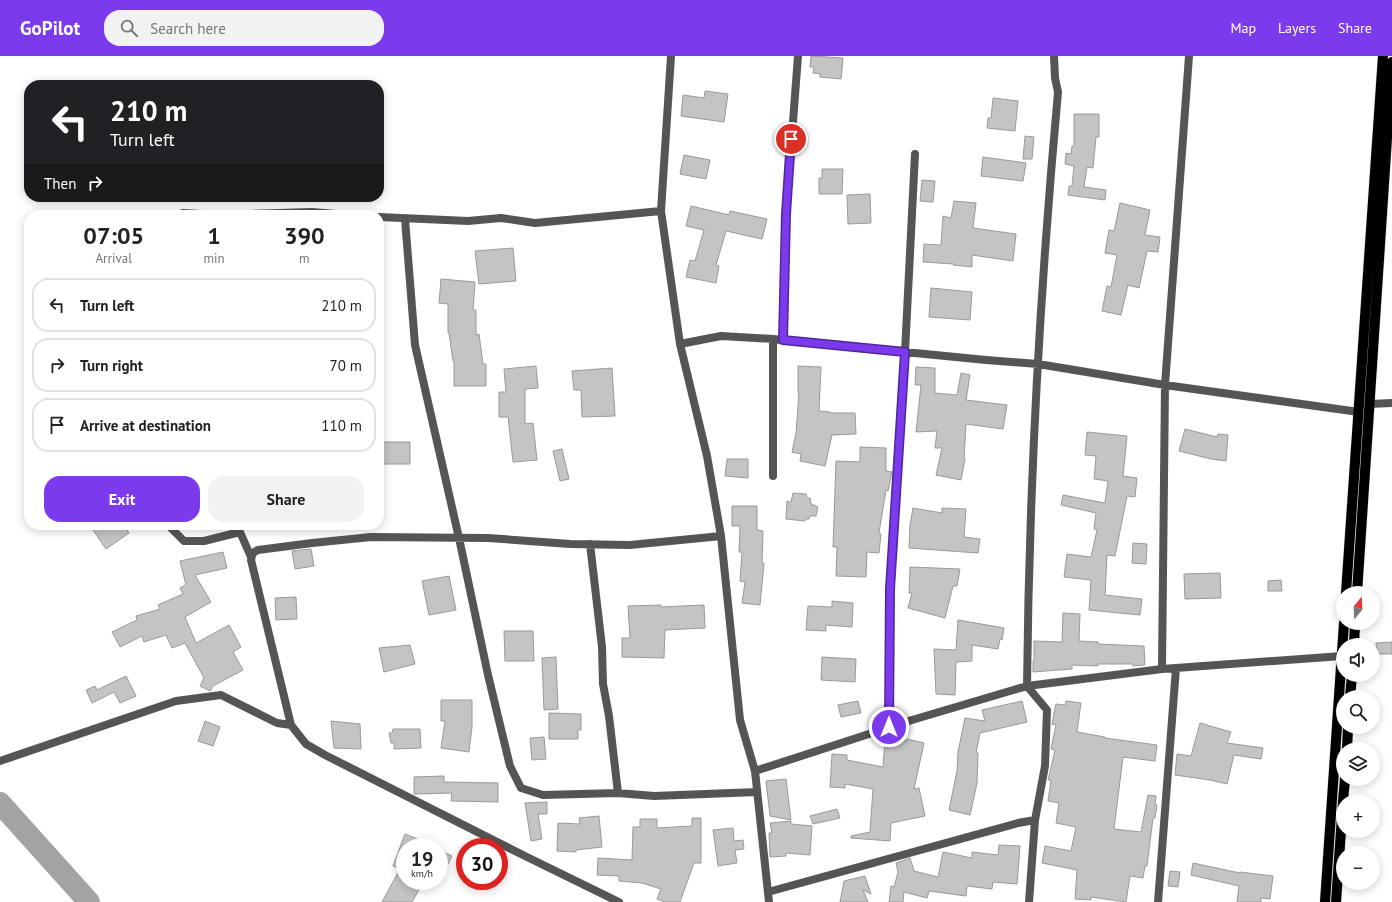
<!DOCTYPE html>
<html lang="en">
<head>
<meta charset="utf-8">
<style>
  :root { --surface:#fff; --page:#f2f2f2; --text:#222; --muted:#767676; --line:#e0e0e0; --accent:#7c3aed }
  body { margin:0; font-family:"PT Sans",sans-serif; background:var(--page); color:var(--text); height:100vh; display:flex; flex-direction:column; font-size:15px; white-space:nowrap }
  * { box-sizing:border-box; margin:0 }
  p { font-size:13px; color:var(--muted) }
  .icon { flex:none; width:22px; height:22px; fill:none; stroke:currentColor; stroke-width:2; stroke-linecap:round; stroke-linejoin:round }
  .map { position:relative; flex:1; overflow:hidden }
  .drawer { position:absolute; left:24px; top:154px; width:360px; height:320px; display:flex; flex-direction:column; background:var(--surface); border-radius:16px; box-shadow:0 2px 10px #0003 }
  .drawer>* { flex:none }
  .hud { position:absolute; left:24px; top:24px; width:360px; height:122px; border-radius:16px; box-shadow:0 2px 10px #0003; background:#202124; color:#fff; overflow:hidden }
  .needle { width:26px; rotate:18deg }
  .controls { position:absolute; left:1336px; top:530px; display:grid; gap:8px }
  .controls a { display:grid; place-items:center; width:44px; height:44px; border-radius:50%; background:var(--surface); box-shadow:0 2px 10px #0003; font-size:20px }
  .speed { position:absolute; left:396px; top:782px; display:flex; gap:8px; font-size:20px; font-weight:700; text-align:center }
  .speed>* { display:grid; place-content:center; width:52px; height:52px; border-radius:50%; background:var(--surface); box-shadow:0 2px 10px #0003; line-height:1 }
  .speed small { font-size:10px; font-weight:400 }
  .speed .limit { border:6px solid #d22; background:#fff; color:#111 }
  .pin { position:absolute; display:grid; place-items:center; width:34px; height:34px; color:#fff; margin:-17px; border:2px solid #fff; border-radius:50%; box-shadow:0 1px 4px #0007 }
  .me { position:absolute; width:44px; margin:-22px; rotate:0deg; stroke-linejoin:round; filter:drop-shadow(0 0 3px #0008) }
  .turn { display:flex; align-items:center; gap:14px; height:84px; padding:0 20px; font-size:18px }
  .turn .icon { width:52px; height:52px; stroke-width:2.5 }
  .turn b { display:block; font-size:28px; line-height:34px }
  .then { display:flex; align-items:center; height:38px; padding:0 20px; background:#0003; gap:8px; font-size:15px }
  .eta { display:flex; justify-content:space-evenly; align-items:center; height:68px; text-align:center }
  .eta b { font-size:24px; font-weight:800; line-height:28px }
  .primary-button { display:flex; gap:8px; margin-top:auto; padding:8px 20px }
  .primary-button a { flex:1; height:46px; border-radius:16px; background:var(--accent); color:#fff; font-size:16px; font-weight:800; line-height:46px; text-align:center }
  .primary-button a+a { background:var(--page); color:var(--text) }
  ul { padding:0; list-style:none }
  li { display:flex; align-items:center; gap:12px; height:54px; margin:0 8px 6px; padding:0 12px; border:2px solid var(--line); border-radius:16px }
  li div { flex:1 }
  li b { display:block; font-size:15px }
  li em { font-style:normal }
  header { display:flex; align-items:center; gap:24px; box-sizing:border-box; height:56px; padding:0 20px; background:var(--accent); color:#fff }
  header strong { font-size:19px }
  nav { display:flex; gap:22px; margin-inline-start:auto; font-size:14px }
  .search { width:280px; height:36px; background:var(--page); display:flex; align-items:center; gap:10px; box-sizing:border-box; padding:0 14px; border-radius:16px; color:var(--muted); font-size:15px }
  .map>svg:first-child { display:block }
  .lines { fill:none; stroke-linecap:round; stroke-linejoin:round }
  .river { stroke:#a3a3a3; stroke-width:22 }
  .building { fill:#c4c4c4; stroke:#999 }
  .primary-casing { stroke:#dbdbdb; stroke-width:11 }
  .street { stroke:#555; stroke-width:8 }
  .primary { stroke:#000; stroke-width:10 }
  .route-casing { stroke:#51269a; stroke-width:10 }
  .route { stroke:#7c3aed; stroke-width:7 }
</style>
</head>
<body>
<header>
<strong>GoPilot</strong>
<div class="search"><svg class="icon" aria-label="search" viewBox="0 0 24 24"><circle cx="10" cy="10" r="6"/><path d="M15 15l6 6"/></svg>Search here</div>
<nav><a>Map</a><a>Layers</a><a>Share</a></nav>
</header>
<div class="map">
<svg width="1392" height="846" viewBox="0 0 1392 846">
  <rect width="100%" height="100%" fill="#fff"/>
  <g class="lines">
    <path class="river" d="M 0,747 L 89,846"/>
  </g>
  <path class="building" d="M 811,0 L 843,2 L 841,23 L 820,21 L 820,18 L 813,17 L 814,11 L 810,11 Z
    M 705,35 L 728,38 L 724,66 L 681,60 L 683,39 L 704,42 Z
    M 993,42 L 1018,45 L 1015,75 L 987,72 L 988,62 L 991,62 Z
    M 1074,58 L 1099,58 L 1099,81 L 1096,81 L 1093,112 L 1087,111 L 1084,131 L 1106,134 L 1105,144 L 1068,139 L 1069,130 L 1072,130 L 1074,110 L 1065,108 L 1066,97 L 1071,98 L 1072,90 L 1074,90 Z
    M 1025,80 L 1034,81 L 1032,103 L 1023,103 Z
    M 684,99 L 710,104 L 706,123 L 680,118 Z
    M 983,101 L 1026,107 L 1023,125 L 981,120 Z
    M 822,113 L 843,113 L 842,138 L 819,138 L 819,122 L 822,122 Z
    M 922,124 L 935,125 L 933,146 L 920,145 Z
    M 870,138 L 871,167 L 848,168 L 847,139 Z
    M 954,145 L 976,147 L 973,172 L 1016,178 L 1013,205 L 972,199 L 972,211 L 953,209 L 954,208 L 923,206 L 924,188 L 941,189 L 943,160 L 951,162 Z
    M 1120,147 L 1150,154 L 1145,179 L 1160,181 L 1158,196 L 1147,195 L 1139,232 L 1128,229 L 1121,259 L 1102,255 L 1107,230 L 1111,231 L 1117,199 L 1105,197 L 1109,174 L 1114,175 Z
    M 691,150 L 729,159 L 730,155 L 767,163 L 762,183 L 726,175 L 716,209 L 719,210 L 716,227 L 686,221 L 690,204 L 695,205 L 704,174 L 686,170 Z
    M 513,192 L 516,225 L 479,228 L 475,195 Z
    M 441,223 L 475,226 L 473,254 L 476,254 L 476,279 L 479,278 L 483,308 L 486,308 L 486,330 L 454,330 L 454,305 L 453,305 L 449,277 L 448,277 L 448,248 L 439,247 Z
    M 931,232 L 972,236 L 970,264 L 929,261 Z
    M 536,310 L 538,332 L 525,333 L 525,368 L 533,367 L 537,404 L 513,406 L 508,361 L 499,361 L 499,336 L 506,336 L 504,313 Z
    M 798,310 L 821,311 L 819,355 L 830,356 L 830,357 L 855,357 L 856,378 L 832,379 L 825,410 L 800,405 L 801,398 L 792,396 L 796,377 L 799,337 L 798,337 Z
    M 916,311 L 935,312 L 935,337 L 957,339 L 961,317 L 970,319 L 966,344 L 1007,349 L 1003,373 L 966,368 L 964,403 L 965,403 L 961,424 L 936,419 L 942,392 L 935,392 L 937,375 L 916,376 L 921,329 L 915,329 Z
    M 612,312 L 615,360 L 582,361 L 581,334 L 574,334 L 572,315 Z
    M 1185,373 L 1217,381 L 1218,378 L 1228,379 L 1226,405 L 1211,403 L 1179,395 Z
    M 1087,376 L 1127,380 L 1123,420 L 1137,422 L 1135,441 L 1127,440 L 1115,500 L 1107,499 L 1105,539 L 1142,543 L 1140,559 L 1089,554 L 1091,524 L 1064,521 L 1067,498 L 1091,501 L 1097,474 L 1094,473 L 1096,457 L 1061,449 L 1063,439 L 1105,447 L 1108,425 L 1094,423 L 1096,400 L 1085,399 Z
    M 381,386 L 410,386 L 410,408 L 381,408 Z
    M 860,391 L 886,392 L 886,415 L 892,416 L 888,435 L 886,434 L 879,477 L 881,478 L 879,497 L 867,496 L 866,521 L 836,520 L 837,491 L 833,491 L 836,405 L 860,406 Z
    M 562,393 L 569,423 L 560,425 L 553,395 Z
    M 727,403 L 748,403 L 748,422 L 725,420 Z
    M 793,437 L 806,438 L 807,442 L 810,442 L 811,448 L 818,451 L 816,460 L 810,460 L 809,463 L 806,463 L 805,465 L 786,463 L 787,445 L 791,446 Z
    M 732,450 L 757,450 L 757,474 L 763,475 L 762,507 L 764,507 L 760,549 L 742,547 L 745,526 L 740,525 L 742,496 L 739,496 L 740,470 L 732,470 Z
    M 913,452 L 942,457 L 942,452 L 966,453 L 964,481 L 980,483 L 978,497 L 909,492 L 910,469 Z
    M 99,469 L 124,469 L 129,477 L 106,493 L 93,474 Z
    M 1133,487 L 1147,488 L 1146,508 L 1132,507 Z
    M 311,493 L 314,510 L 295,513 L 292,495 Z
    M 223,496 L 227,512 L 195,519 L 211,546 L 185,561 L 196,587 L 229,569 L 241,591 L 233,596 L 243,614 L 213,630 L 210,635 L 200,630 L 204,622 L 185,587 L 172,592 L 166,579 L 144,586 L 142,580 L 120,591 L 112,576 L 137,564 L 136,560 L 160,553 L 158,549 L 183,538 L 180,532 L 186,529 L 180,505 Z
    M 910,511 L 960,513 L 957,530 L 953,530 L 945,562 L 908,552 L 912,537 L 909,537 Z
    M 1220,517 L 1221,542 L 1185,543 L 1184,518 Z
    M 449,520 L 456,554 L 429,559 L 422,525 Z
    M 1281,524 L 1282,535 L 1268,535 L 1268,525 Z
    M 296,541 L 297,563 L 276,564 L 275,542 Z
    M 832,545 L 853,547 L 852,571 L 826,569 L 826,575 L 806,574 L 808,550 L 832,551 Z
    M 661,549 L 661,551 L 704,549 L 705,572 L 665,574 L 664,602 L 622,601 L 622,582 L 630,582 L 628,550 Z
    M 1063,557 L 1080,558 L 1079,585 L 1098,586 L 1098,588 L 1144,590 L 1145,609 L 1133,610 L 1133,608 L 1098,608 L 1098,610 L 1072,609 L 1072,613 L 1033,616 L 1033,605 L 1034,605 L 1034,585 L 1062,586 Z
    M 958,564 L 1004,572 L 1002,584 L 1000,583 L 998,593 L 972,589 L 972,605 L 956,606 L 955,639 L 936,638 L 934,593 L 956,594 Z
    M 504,575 L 533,575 L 534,605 L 505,605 Z
    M 1392,586 L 1392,598 L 1377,598 L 1376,587 Z
    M 410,589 L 415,608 L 384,616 L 379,592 Z
    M 556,601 L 558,653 L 544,654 L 542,602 Z
    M 822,601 L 856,603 L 855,626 L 821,624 Z
    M 126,620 L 136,640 L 120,647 L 114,636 L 92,647 L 86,634 L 95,630 L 97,634 Z
    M 441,644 L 472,644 L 472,671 L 469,696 L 441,692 L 445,665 L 441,665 Z
    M 858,645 L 861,657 L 841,661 L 838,649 Z
    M 1022,645 L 1027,666 L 980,677 L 976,697 L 978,697 L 977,727 L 970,759 L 949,754 L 957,715 L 958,696 L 965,662 L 985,665 L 982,654 Z
    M 1066,645 L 1081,647 L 1077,676 L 1105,681 L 1105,682 L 1157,689 L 1155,705 L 1123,701 L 1114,773 L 1141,776 L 1148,739 L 1156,740 L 1155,749 L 1157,749 L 1155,762 L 1153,762 L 1147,810 L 1145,810 L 1143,822 L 1130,820 L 1126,846 L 1091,841 L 1091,844 L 1075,843 L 1077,814 L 1042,807 L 1045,790 L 1071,795 L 1076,771 L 1056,767 L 1059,747 L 1048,745 L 1051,724 L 1048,724 L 1055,694 L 1051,693 L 1056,669 L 1052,668 L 1056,648 L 1065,649 Z
    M 549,657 L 581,658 L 581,674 L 578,674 L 578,683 L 549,683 Z
    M 205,665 L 220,671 L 213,690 L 198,685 Z
    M 331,665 L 360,668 L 361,693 L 334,692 Z
    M 1200,667 L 1231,676 L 1227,687 L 1263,692 L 1261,703 L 1234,699 L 1227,728 L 1210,724 L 1175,719 L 1177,698 L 1191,700 Z
    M 393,673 L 420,673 L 421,692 L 394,693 L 394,687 L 391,687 L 389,677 L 392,677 Z
    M 544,681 L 546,703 L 532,704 L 530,682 Z
    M 907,683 L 924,687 L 914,733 L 919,732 L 925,760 L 891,767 L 890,785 L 851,782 L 851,780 L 870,776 L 873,733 L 845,728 L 845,732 L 830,731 L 832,698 L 847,699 L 847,704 L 883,711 L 885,684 L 907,685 Z
    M 444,720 L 444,726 L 498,727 L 498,746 L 451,745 L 452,737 L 414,738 L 414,721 Z
    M 786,723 L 791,764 L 770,760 L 766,725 Z
    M 547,746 L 547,758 L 538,758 L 542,783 L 531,785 L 525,747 Z
    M 837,753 L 840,762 L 813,768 L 810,760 Z
    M 599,760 L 602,791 L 576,794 L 576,796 L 557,795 L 558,767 L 580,768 L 579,762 Z
    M 692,762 L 701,762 L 701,807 L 694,807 L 680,846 L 665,846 L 657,843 L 661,833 L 642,827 L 619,825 L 619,820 L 597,819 L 598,802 L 632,804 L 633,771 L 640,771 L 640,763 L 657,763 L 657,772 L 692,770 Z
    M 791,765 L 791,768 L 812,770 L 810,799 L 786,797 L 786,800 L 770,801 L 769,777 L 772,777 L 770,767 Z
    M 733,772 L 734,785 L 743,784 L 744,793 L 735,794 L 737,807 L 718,810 L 713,774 Z
    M 405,778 L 438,791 L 405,791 L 405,825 L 424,825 L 412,846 L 382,846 L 400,813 L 393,810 Z
    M 999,789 L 1020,790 L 1017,828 L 993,826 L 992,833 L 967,830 L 966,840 L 929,835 L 927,842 L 904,836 L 903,846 L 889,846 L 891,830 L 894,831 L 898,816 L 896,807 L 910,802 L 914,815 L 938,821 L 943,796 L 972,802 L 972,796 L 998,799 Z
    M 439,794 L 452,800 L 439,826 Z
    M 1193,807 L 1240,817 L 1240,816 L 1273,820 L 1270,843 L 1261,842 L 1261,846 L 1237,846 L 1239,830 L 1191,819 Z
    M 1170,815 L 1180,816 L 1178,831 L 1168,830 Z
    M 865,820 L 871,838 L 863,834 L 868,846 L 840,846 L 844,825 Z"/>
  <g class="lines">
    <g class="primary-casing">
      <path id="primary" d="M 1346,537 L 1383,0
        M 1357,537 L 1392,6
        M 1354,589 L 1355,567
        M 1350,641 L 1352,619
        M 1347,693 L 1348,671
        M 1343,745 L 1345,723
        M 1325,846 L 1344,567
        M 1336,846 L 1343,746"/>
    </g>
    <path class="street" d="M 671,0 L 661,155 L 680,288 L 707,400 L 721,480 L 740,664 L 755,715 L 769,846
      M 183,157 L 219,159 L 312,156 L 348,159
      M 379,161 L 468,165 L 501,162 L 535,167 L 661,155
      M 405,163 L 415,289 L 459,482 L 488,619 L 510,710 L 521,732 L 543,739 L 618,737 L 654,740 L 757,736
      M 773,283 L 773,420
      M 783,284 L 786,158 L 798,0
      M 680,288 L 721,280 L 773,283 L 986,304 L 1038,308 L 1165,329 L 1359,356
      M 1369,348 L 1392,347
      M 168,469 L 184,485 L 204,485 L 240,476 L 251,501
      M 590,488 L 602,591 L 603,628 L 609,660 L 618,737
      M 1162,613 L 1165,329 L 1189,0
      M 889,671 L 890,533 L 905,296 L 915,98
      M 0,705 L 176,645 L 221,639 L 277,667 L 291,669
      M 755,715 L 912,664 L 1027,630 L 1162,613 L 1342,600
      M 768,836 L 1018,767 L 1035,764
      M 619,846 L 527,801 L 325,699 L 306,688 L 291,669 L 251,504 C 252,498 253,496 258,494 L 312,487 L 371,481 L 488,482 L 570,488 L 630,489 L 721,480
      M 1029,846 L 1035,764 L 1045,710 L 1047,654 L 1027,630 C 1029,431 1040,233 1058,36 L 1055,22 L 1054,0
      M 1158,846 L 1176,612"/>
    <use href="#primary" class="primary"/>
  </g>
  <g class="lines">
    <g class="route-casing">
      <path id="route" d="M 791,83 L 786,158 L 783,284 L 905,296 L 890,533 L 889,671"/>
    </g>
    <use href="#route" class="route"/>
  </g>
</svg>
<div class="controls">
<a><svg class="needle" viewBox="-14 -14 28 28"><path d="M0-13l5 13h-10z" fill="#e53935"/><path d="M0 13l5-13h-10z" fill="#767676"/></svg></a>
<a><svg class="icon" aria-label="sound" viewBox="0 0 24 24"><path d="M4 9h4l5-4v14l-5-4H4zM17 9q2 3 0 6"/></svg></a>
<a><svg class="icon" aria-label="search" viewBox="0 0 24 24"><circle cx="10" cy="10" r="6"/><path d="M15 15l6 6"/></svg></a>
<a><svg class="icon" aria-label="layers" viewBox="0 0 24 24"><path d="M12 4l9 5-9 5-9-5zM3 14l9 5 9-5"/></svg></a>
<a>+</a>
<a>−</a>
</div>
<div class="speed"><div>19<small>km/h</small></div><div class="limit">30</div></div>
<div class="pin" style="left:791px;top:83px;background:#d93025"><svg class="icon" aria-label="arrive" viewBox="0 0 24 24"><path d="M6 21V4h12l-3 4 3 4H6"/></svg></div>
<svg class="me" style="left:889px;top:671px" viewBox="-20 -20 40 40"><circle r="17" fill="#7c3aed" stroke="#fff" stroke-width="3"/><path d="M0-11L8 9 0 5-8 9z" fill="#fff"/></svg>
<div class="hud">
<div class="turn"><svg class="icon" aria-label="left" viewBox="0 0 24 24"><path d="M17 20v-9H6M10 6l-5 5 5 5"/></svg><div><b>210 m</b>Turn left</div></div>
<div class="then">Then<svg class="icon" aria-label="right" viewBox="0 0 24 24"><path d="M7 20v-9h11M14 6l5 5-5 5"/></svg></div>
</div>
<section class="drawer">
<div class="eta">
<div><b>07:05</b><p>Arrival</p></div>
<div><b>1</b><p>min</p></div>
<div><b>390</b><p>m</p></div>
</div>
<ul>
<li><svg class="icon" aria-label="left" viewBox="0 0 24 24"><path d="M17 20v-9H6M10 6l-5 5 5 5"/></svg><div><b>Turn left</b></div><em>210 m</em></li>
<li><svg class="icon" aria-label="right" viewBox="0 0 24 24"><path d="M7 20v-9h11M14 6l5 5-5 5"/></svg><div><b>Turn right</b></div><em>70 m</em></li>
<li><svg class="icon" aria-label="arrive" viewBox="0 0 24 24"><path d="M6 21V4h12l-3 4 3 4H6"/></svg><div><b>Arrive at destination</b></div><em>110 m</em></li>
</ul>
<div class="primary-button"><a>Exit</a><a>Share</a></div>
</section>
</div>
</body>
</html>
